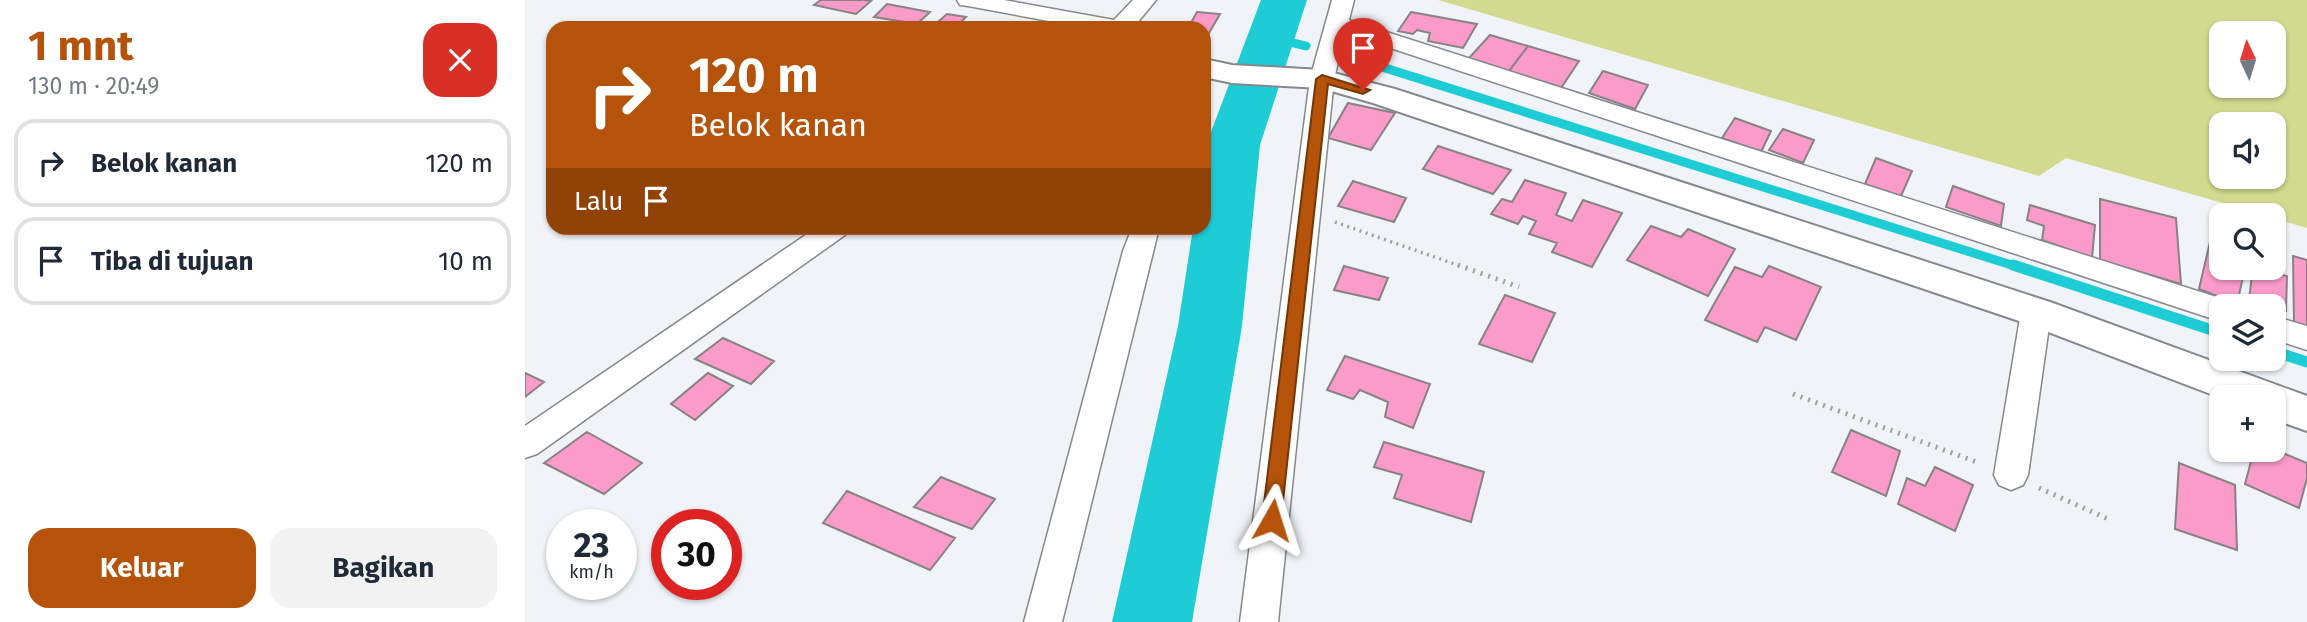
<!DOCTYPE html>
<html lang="id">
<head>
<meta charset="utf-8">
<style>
  :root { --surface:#fff; --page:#f2f2f3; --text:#1f2937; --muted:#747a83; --line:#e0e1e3; --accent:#b45309 }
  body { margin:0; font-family:"Fira Sans",sans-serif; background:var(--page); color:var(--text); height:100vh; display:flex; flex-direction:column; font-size:26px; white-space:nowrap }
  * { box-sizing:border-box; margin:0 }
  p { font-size:23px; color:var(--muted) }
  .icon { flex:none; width:38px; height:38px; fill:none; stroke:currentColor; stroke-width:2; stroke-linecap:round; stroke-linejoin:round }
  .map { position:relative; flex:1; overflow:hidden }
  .details { display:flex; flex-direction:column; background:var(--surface); width:525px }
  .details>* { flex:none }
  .banner { position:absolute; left:21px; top:21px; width:665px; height:214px; border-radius:21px; box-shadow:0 2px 5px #0004; background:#b45309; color:#fff; overflow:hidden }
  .needle { width:46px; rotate:356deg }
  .tools { position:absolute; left:1684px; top:21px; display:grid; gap:14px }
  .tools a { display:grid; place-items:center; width:77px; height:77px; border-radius:14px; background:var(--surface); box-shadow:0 2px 5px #0004; font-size:35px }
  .speed { position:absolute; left:21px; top:509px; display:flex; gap:14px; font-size:35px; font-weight:700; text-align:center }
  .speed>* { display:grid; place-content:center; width:91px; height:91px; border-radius:50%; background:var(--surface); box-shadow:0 2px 5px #0004; line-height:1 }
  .speed small { font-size:18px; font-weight:400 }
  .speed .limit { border:10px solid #d22; background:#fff; color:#111 }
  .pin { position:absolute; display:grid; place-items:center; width:60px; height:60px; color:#fff; margin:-72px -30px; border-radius:50% 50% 50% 0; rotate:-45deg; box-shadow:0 0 7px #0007 }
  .pin .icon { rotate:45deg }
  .me { position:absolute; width:77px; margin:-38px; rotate:6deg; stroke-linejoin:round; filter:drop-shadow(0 0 5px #0008) }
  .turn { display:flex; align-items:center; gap:24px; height:147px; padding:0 28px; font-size:32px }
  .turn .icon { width:91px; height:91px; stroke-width:2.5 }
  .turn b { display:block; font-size:49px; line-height:60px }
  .then { display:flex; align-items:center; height:66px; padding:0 28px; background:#0003; gap:14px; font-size:26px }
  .round { display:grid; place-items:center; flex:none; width:74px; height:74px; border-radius:21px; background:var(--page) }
  .headline { display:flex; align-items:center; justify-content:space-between; height:119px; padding:0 28px }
  h1 { font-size:42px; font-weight:700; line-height:52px; color:var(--accent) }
  .primary-button { display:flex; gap:14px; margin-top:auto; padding:14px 28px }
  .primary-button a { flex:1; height:80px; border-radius:21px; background:var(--accent); color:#fff; font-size:28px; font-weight:700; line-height:80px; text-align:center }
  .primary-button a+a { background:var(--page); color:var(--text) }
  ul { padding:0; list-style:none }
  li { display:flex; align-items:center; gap:21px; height:88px; margin:0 14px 10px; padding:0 14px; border:4px solid var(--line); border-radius:21px }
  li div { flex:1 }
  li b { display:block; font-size:26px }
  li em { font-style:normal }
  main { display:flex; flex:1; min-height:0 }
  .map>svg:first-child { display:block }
  .green { fill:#d2da8f; fill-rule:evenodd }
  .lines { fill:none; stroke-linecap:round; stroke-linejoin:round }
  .stream-far1 { stroke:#1eccd6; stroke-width:9 }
  .stream { stroke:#1eccd6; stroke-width:11 }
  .river { fill:#1eccd6; fill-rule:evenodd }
  .building { fill:#fa9bca; stroke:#878284; stroke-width:2 }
  .street-casing { stroke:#85888c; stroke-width:3 }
  .secondary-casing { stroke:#85888c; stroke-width:4 }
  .path-far1 { stroke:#9ea1a4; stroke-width:3.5; stroke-dasharray:2 4.5; stroke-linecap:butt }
  .path { stroke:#9ea1a4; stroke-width:5; stroke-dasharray:2 6; stroke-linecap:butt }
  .street { fill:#fff; fill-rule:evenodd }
  .secondary { fill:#fff; fill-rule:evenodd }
  .route { fill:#b45309; stroke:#753606; stroke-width:2 }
</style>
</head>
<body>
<main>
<section class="details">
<div class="headline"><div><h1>1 mnt</h1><p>130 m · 20:49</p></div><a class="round" style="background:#d93025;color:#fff"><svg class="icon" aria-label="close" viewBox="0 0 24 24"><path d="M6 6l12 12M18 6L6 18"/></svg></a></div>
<ul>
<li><svg class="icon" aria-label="right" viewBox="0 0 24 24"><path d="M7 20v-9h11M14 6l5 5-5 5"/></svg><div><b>Belok kanan</b></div><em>120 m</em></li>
<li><svg class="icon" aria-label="arrive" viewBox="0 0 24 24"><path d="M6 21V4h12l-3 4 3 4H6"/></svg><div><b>Tiba di tujuan</b></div><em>10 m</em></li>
</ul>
<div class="primary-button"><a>Keluar</a><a>Bagikan</a></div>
</section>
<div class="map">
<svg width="1782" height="622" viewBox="0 0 1782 622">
  <rect width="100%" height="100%" fill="#f0f4f8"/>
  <path class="green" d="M 913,0 L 1782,0 L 1782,228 L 1748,218 L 1748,215 L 1739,215 L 1541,158 L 1514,176 ZM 1696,33 L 1748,33 L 1748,86 L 1696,86 ZM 1696,124 L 1748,124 L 1748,177 L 1696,177 Z"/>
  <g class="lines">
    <path class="stream-far1" d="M 744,37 L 781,46
      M 822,56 L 1493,267"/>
    <path class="stream" d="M 1488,265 L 1696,333
      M 1748,351 L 1782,362"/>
    <path class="river" d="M 736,0 L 782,0 L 735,145 L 717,326 L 667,622 L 587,622 L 653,326 L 668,228 L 679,228 L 681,145 Z"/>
  </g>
  <path class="building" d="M 296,0 L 339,0 L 346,1 L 331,14 L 289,5 Z
    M 362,4 L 405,12 L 392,24 L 349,17 Z
    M 672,12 L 695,14 L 680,40 L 679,28 L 663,28 Z
    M 886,12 L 952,24 L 938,48 L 903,41 L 905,33 L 892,30 L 888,34 L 873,31 Z
    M 422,14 L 441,17 L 430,28 L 407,27 Z
    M 965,35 L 1003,46 L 984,71 L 944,58 Z
    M 1003,46 L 1054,61 L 1036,88 L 984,71 Z
    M 1078,71 L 1123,85 L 1110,109 L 1064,93 Z
    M 823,103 L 870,113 L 846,150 L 803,138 Z
    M 1210,118 L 1246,131 L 1236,152 L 1197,138 Z
    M 1258,129 L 1289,140 L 1278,163 L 1244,150 Z
    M 913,146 L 986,170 L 968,194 L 898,169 Z
    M 1351,158 L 1387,171 L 1376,196 L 1340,184 Z
    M 1000,180 L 1041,193 L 1031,215 L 1047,221 L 1058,200 L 1097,213 L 1067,267 L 1027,252 L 1032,243 L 1004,234 L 1011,221 L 998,216 L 993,224 L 966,214 L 977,199 L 987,202 Z
    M 828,181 L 881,198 L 869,222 L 813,206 Z
    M 1428,186 L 1479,204 L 1476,226 L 1421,207 Z
    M 1575,199 L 1651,218 L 1656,284 L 1575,260 Z
    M 1505,205 L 1570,225 L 1567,258 L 1517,240 L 1519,226 L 1502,220 Z
    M 1126,226 L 1156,237 L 1163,229 L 1210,249 L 1183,296 L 1102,260 Z
    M 1685,242 L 1696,246 L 1696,268 L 1720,268 L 1712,304 L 1674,289 Z
    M 1768,256 L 1782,260 L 1782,328 L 1769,324 Z
    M 819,266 L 863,278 L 854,300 L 809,290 Z
    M 1244,266 L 1296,287 L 1271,340 L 1240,327 L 1232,342 L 1180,320 L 1210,267 L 1237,277 Z
    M 1728,268 L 1762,276 L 1761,311 L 1724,299 Z
    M 980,295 L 1030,313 L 1007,362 L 954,344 Z
    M 198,338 L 249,361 L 226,384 L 170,359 Z
    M 820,356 L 905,384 L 888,428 L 860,417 L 863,402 L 835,390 L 828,399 L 802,390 Z
    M 0,373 L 19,382 L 0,397 Z
    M 183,373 L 208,386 L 170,420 L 146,404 Z
    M 1326,430 L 1375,451 L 1361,496 L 1307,472 Z
    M 62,432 L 117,463 L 79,494 L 19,463 Z
    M 859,442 L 959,472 L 946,522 L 869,498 L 877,475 L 849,467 Z
    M 1748,449 L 1782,463 L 1782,478 L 1774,508 L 1720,484 L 1729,450 Z
    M 1654,463 L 1710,485 L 1712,550 L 1650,529 Z
    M 1410,467 L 1448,485 L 1430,531 L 1373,504 L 1382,478 L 1400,486 Z
    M 416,477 L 470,499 L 447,529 L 389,507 Z
    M 322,491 L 430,538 L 405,570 L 298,523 Z"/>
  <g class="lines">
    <g class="street-casing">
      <path id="street" d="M 432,0 L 479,0 L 589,20 L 608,0 L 631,0 L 608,28 L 561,28 L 443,6 L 435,5 Z
        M 807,0 L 829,0 L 824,20 L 1707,302 L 1709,306 L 1696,306 L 1696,321 L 1685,318 L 820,33 L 809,79 L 753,622 L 715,622 L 785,79 Z
        M 291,228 L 324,228 L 320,235 L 12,454 L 0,458 L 0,426 Z
        M 607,228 L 634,228 L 537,622 L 499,622 L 598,251 Z
        M 1511,301 L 1522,304 L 1526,312 L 1503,475 L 1498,485 L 1486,490 L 1474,485 L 1469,475 L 1496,312 L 1500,304 Z
        M 1748,316 L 1782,326 L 1782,350 L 1748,339 Z"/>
    </g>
    <g class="secondary-casing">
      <path id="secondary" d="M 679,59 L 707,65 L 797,70 L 870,89 L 1525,302 L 1782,396 L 1782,431 L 1748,419 L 1748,397 L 1696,398 L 1497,322 L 848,103 L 796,88 L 707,83 L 679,77 Z"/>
    </g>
    <path class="path-far1" d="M 810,222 L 938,267"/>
    <path class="path" d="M 933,265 L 994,287
      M 1268,394 L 1454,463
      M 1514,488 L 1583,519"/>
    <use href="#street" class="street"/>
    <use href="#secondary" class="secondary"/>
  </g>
  <path class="route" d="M 797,75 L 845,90 L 838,94 L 803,84 L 756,520 L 753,526 L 747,528 L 740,526 L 737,520 L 791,79 Z"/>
</svg>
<div class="tools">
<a><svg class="needle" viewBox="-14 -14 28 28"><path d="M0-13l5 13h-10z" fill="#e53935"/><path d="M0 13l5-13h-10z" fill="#747a83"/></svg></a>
<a><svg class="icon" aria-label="sound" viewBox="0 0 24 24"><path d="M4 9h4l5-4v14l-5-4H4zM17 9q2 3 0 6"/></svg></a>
<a><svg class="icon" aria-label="search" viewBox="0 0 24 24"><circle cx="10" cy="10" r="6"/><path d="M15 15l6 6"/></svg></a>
<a><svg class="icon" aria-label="layers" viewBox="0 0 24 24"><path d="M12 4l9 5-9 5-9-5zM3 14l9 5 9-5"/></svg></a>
<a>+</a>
</div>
<div class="speed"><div>23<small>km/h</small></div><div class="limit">30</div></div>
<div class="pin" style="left:838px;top:90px;background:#d93025"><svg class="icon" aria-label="arrive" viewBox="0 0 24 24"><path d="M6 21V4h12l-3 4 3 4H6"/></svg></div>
<svg class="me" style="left:747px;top:520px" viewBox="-20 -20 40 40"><path d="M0-17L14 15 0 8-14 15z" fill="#b45309" stroke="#fff" stroke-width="4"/></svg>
<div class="banner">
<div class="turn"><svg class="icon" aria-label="right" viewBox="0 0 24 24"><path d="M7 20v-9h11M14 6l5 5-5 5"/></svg><div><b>120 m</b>Belok kanan</div></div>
<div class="then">Lalu<svg class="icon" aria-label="arrive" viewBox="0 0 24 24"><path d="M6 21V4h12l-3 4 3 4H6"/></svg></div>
</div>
</div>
</main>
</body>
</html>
